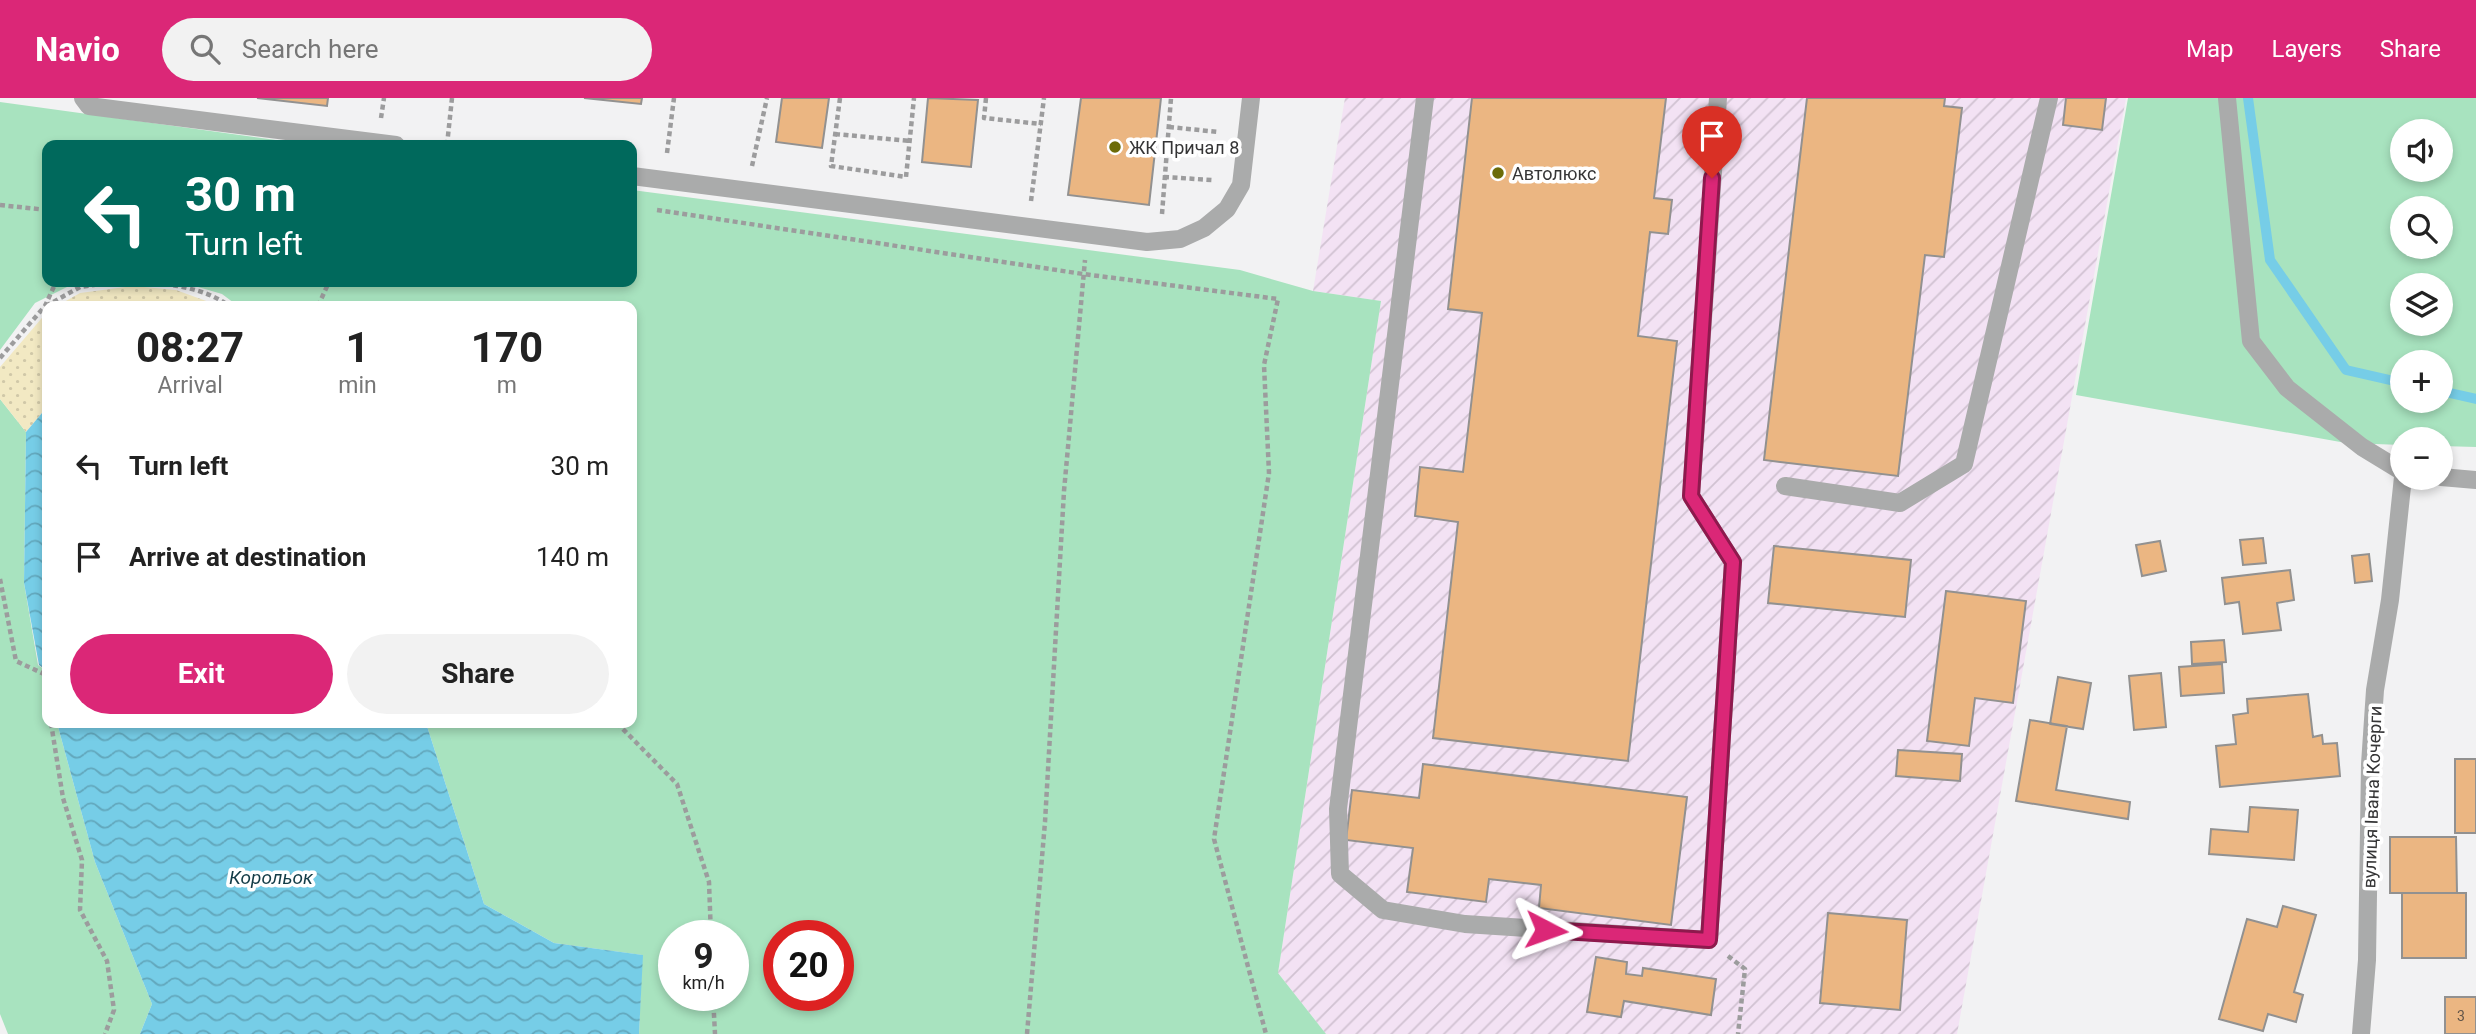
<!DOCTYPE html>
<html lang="en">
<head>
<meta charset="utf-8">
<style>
  :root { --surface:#fff; --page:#f2f2f2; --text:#222; --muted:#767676; --accent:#db2777 }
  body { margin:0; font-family:Roboto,sans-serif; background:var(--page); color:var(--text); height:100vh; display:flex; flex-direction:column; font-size:26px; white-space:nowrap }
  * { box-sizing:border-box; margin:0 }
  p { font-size:23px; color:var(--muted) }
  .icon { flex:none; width:38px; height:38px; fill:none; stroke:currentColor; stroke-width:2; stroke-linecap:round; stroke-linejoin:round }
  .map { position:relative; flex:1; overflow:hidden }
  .details { position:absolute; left:42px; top:203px; width:595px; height:427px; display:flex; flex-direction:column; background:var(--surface); border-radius:14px; box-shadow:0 4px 10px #0003 }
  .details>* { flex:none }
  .top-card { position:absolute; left:42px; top:42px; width:595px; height:147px; border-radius:14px; box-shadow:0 4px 10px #0003; background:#00695c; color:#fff; overflow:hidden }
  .controls { position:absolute; left:2390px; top:21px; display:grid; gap:14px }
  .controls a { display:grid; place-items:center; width:63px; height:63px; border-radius:50%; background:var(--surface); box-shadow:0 4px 10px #0003; font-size:35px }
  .speed { position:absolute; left:658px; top:822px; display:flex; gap:14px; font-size:35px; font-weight:700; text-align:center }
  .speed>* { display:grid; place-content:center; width:91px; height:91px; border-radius:50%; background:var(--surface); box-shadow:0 4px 10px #0003; line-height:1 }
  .speed small { font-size:18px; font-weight:400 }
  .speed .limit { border:10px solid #d22; background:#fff; color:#111 }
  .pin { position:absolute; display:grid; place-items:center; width:60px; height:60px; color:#fff; margin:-72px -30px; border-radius:50% 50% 50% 0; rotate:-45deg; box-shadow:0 0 7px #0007 }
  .pin .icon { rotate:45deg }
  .me { position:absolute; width:77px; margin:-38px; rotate:94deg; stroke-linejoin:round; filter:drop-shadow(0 0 5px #0008) }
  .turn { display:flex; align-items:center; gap:24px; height:147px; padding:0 28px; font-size:32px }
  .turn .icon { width:91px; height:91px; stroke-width:2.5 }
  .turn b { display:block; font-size:49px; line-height:60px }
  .eta { display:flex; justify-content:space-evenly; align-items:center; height:119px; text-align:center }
  .eta b { font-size:42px; font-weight:700; line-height:49px }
  .primary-button { display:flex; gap:14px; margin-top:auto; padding:14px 28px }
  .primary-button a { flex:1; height:80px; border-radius:42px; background:var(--accent); color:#fff; font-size:28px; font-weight:700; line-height:80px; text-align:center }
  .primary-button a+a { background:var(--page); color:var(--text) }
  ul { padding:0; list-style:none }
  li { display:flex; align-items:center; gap:21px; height:91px; padding:0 28px }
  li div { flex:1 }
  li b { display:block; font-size:26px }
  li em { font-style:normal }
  header { display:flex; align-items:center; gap:42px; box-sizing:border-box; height:98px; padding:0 35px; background:var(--accent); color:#fff }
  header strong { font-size:33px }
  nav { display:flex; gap:38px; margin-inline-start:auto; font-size:24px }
  .search { width:490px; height:63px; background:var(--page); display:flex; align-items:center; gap:18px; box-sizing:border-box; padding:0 24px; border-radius:38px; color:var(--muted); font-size:26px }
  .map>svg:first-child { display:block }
  .industrial { fill:url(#industrial-furrows) }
  .grass { fill:#a8e3bf; fill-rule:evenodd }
  .sand { fill:url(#sand-dots) }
  .water { fill:url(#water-waves) }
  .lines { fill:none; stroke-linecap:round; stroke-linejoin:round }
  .stream { stroke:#76cde7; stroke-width:10 }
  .building { fill:#ebb682; stroke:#929190; stroke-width:2 }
  .path { stroke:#9c9c9d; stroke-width:4.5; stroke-dasharray:5 3.5; stroke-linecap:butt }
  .minor { stroke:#aaabab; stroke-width:18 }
  .route-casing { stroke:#8e194d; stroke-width:18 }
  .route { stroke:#db2777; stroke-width:12 }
  .poi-dot { fill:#6c6b08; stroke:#fff; stroke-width:2.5 }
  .labels { text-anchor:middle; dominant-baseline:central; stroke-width:7; stroke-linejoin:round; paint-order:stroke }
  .number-label { font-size:14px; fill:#625549 }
  .poi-label { font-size:18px; fill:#353536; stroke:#fff; text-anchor:start }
  .street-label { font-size:18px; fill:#353536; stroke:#fff }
  .water-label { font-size:19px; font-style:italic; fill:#133c47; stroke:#fff }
</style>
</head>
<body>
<header>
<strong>Navio</strong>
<div class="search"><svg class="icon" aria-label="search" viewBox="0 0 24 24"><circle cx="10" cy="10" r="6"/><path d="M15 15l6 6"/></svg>Search here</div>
<nav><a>Map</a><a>Layers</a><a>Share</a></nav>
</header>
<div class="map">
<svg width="2476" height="936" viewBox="0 0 2476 936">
  <defs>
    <pattern id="industrial-furrows" width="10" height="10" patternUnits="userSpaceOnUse" patternTransform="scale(1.75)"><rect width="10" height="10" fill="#f3e2f4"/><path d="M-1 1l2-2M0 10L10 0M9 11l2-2" fill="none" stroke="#d1c2d2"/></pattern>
    <pattern id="sand-dots" width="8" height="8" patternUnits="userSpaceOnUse" patternTransform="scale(1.75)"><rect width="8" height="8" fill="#f2e9c3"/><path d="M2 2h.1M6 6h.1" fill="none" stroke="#d0c8a8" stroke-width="1.8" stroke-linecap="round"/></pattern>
    <pattern id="water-waves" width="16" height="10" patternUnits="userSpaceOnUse" patternTransform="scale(1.75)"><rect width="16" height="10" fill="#76cde7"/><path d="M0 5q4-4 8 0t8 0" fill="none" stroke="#62a7bc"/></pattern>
  </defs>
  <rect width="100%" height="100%" fill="#f2f2f3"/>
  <path class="industrial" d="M 1345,0 L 2126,0 L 1957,936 L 1326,936 L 1278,875 L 1381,203 L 1313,193 Z"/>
  <path class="grass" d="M 2128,0 L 2476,0 L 2476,349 L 2441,348 L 2441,341 L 2403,341 L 2403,347 L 2346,345 L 2076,297 ZM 2403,33 L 2441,33 L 2441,72 L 2403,72 ZM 2403,110 L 2441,110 L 2441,149 L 2403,149 ZM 2403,187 L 2441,187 L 2441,226 L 2403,226 ZM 2403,264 L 2441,264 L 2441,303 L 2403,303 Z
    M 0,4 L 312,47 L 47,47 L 47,184 L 77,184 L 35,205 L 0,252 Z
    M 632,92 L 1240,172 L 1313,193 L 1381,203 L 1278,875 L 1326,936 L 639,936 L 642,857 L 554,845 L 484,806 L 426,625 L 632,625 L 632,208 L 238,208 L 222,196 L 181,184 L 632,184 ZM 674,838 L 733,838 L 733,898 L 674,898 ZM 779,838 L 838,838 L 838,898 L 779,898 Z
    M 0,301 L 26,334 L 24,485 L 38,567 L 47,573 L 47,625 L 57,625 L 95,764 L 152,906 L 140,936 L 8,936 L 0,916 Z"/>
  <path class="sand" d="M 133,188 L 176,192 L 220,208 L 57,208 L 80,195 Z
    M 47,214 L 47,314 L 42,315 L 26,334 L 0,301 L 0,269 Z"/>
  <path class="water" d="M 47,314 L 47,573 L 39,567 L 24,485 L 26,334 L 42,315 Z
    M 57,625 L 426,625 L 484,806 L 554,845 L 643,857 L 639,936 L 140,936 L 152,906 L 95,764 Z"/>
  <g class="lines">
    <path class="stream" d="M 2248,0 L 2270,162 L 2346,272 L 2403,285
      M 2441,293 L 2476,301"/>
  </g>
  <path class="building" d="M 257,0 L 328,0 L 327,8 Z
    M 584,0 L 642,0 L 641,6 Z
    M 584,0 L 642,0 L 641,6 Z
    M 782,0 L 829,0 L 822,50 L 776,44 Z
    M 928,0 L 978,2 L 971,69 L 922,64 Z
    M 1081,0 L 1161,0 L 1149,107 L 1068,97 Z
    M 1472,0 L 1666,0 L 1654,100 L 1672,102 L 1668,136 L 1650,134 L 1638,238 L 1677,243 L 1628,663 L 1433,640 L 1458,424 L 1415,418 L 1420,369 L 1463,374 L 1482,215 L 1448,211 Z
    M 1807,0 L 1945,0 L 1944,8 L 1962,10 L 1944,159 L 1925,157 L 1898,378 L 1764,362 Z
    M 2066,0 L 2106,0 L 2102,32 L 2063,27 Z
    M 2263,440 L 2266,465 L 2243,467 L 2240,442 Z
    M 2160,443 L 2166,473 L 2142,478 L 2136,447 Z
    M 1774,448 L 1911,462 L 1905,519 L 1768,505 Z
    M 2369,456 L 2372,483 L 2355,485 L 2352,458 Z
    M 2290,472 L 2294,502 L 2277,505 L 2281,532 L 2243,536 L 2239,504 L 2225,506 L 2222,480 Z
    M 1946,493 L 2026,503 L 2013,605 L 1975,600 L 1969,648 L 1927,643 Z
    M 2224,542 L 2226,564 L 2192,566 L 2191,544 Z
    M 2222,566 L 2224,595 L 2181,598 L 2179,569 Z
    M 2161,575 L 2166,629 L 2134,632 L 2129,578 Z
    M 2058,579 L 2091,585 L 2083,631 L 2050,626 Z
    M 2308,596 L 2313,639 L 2322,637 L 2323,646 L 2337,645 L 2340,678 L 2220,689 L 2216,648 L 2236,646 L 2233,617 L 2248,615 L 2247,601 Z
    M 2030,622 L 2067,628 L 2056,692 L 2130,704 L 2128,721 L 2016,703 Z
    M 1898,652 L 1962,656 L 1960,683 L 1896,678 Z
    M 2455,661 L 2476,661 L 2476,735 L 2455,735 Z
    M 1423,666 L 1687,699 L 1671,827 L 1539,810 L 1541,787 L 1489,781 L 1486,804 L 1407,794 L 1413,750 L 1346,742 L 1352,692 L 1419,700 Z
    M 2250,709 L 2298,712 L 2294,762 L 2209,756 L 2211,731 L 2248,734 Z
    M 2390,739 L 2456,739 L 2457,795 L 2390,795 Z
    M 2402,795 L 2466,795 L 2466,860 L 2402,860 Z
    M 2283,808 L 2316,817 L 2294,894 L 2303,897 L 2296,924 L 2268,916 L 2263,933 L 2219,921 L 2247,821 L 2277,829 Z
    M 1828,815 L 1907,822 L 1900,912 L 1820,905 Z
    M 1596,859 L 1627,864 L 1626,876 L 1642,878 L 1643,870 L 1716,881 L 1711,917 L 1624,903 L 1621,919 L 1587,914 Z
    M 2445,899 L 2476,899 L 2476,936 L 2445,936 Z"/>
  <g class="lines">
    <path class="path" d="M 840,0 L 831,68 L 906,79 L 914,0
      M 986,0 L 984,20 L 1041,26
      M 381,20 L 384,0
      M 1169,29 L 1218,34
      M 835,36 L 910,43
      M 447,47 L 452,0
      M 667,55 L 674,0
      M 752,68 L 767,0
      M 1164,79 L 1212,82
      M 1031,103 L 1044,0
      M 0,107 L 47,112
      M 657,112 L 1083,176 L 1278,201 L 1264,267 L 1269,375 L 1214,741 L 1266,936
      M 1162,116 L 1171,0
      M 148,184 C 175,187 207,191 229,208
      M 46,208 L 80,189 L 115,184
      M 318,208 L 329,184
      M 0,260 L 45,208 L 56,184
      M 0,481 L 16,563 L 44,576 L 47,598
      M 51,625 L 63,700 L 82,762 L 80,812 L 107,863 L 114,912 L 105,936
      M 617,625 L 677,686 L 709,784 L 711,838
      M 1728,858 L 1745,871 L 1738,936
      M 713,898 L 715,936
      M 1027,936 L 1045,724 L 1064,393 L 1085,162"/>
    <path class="minor" d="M 83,0 L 89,8 L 396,47
      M 1425,0 L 1338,711 L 1340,776 L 1383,812 L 1465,826 L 1709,842 L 1733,464 L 1691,398 L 1718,0
      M 2227,0 L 2251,243 L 2287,290 L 2362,349 L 2403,374
      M 632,78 L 1147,144 L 1180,141 L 1204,130 L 1227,111 L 1241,87 L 1251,0
      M 2441,379 L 2476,382
      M 1785,388 L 1900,405 L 1964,366 L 2049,0
      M 2361,936 L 2367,862 L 2370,666 L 2375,592 L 2390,502 L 2403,379"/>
  </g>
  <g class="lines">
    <g class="route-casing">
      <path id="route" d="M 1546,832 L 1709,842 L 1733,464 L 1691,398 L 1712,80"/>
    </g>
    <use href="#route" class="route"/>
  </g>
  <g class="poi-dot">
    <circle cx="1115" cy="49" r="7"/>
    <circle cx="1498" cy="75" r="7"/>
  </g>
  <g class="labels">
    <g class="number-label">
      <text x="2461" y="918">3</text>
    </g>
    <g class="poi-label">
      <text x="1129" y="49">ЖК Причал 8</text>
      <text x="1512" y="75">Автолюкс</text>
    </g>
    <g class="street-label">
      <text transform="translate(2372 699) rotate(-88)">вулиця Івана Кочерги</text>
    </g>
    <g class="water-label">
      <text x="271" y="779">Корольок</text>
    </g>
  </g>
</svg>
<div class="controls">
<a><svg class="icon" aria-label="sound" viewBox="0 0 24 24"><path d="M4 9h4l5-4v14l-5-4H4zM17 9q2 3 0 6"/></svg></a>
<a><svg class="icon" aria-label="search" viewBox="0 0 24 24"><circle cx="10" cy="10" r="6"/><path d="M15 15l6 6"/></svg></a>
<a><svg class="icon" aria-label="layers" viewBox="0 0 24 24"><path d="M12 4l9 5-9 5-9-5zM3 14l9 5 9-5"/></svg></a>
<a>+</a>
<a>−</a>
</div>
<div class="speed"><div>9<small>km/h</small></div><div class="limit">20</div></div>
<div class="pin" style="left:1712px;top:80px;background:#d93025"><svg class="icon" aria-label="arrive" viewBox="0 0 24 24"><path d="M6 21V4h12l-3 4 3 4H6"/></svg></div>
<svg class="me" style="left:1546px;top:832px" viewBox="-20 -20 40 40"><path d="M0-17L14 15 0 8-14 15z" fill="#db2777" stroke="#fff" stroke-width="4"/></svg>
<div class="top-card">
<div class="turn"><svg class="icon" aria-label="left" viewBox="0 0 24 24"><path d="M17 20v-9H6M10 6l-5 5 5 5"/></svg><div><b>30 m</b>Turn left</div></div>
</div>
<section class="details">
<div class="eta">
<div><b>08:27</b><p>Arrival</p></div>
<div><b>1</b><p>min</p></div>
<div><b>170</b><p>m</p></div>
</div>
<ul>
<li><svg class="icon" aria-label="left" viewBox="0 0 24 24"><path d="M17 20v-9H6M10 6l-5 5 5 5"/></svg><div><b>Turn left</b></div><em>30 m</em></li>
<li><svg class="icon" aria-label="arrive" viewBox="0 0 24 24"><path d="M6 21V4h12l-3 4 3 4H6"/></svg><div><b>Arrive at destination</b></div><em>140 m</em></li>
</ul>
<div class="primary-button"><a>Exit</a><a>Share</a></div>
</section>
</div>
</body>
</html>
